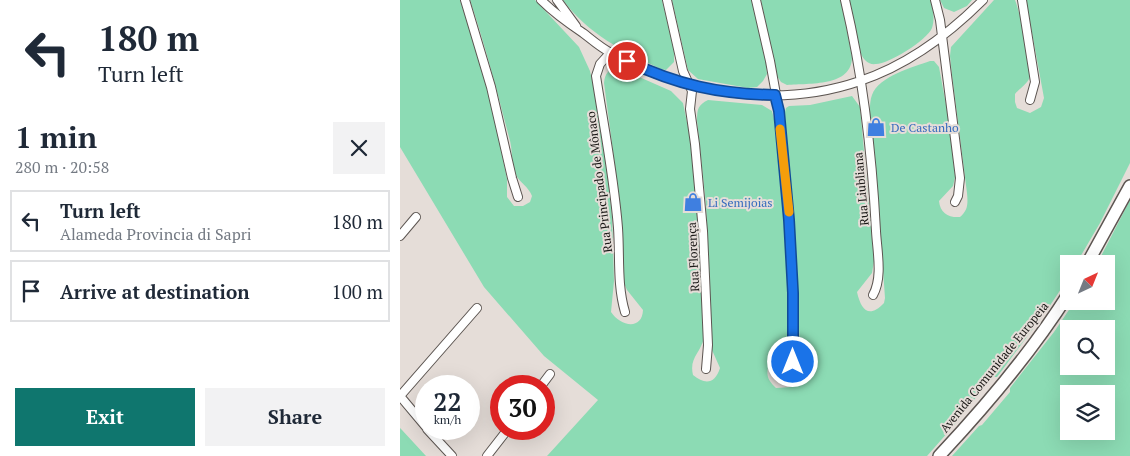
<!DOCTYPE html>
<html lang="en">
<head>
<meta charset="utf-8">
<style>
  :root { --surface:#fff; --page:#f2f2f3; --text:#1f2937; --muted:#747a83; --line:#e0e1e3; --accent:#0f766e }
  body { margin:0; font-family:"PT Serif",serif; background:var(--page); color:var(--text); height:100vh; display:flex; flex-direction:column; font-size:19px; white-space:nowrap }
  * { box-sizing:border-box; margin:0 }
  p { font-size:16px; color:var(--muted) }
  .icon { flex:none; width:28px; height:28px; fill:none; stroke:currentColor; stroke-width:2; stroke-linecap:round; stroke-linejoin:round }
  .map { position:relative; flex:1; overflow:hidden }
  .panel { display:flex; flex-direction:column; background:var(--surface); width:400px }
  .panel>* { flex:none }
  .banner { background:#fff; color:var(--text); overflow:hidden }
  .needle { width:32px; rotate:43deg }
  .controls { position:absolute; left:660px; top:255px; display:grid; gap:10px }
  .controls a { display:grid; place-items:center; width:55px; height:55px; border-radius:0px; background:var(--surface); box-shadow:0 5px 20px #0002; font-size:25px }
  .speed { position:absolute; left:15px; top:375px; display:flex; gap:10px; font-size:25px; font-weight:700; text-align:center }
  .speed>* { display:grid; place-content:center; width:65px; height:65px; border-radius:50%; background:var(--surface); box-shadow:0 5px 20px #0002; line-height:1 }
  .speed small { font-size:12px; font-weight:400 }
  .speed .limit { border:8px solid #d22; background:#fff; color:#111 }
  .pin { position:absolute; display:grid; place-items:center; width:42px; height:42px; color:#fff; margin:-21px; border:2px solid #fff; border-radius:50%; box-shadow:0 1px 5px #0007 }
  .me { position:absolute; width:55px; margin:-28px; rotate:0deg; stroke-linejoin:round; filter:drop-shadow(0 0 4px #0008) }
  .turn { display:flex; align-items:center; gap:18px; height:105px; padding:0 15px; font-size:22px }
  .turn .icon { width:65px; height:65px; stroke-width:2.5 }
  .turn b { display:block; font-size:35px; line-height:42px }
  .round { display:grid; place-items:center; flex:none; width:52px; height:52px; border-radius:0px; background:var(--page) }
  .summary { display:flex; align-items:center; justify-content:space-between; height:85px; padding:0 15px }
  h1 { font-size:30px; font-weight:700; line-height:38px }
  .cta { display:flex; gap:10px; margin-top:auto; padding:10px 15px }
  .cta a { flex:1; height:58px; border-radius:0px; background:var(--accent); color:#fff; font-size:20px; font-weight:700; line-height:58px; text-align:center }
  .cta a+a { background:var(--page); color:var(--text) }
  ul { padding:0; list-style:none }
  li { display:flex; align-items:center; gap:15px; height:62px; margin:0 10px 8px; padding:0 5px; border:2px solid var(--line); border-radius:0px }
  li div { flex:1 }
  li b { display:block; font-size:19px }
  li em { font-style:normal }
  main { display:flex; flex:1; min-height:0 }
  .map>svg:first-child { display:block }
  .green { fill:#8cdbb4; fill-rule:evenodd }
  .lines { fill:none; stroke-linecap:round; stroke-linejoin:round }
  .street-casing { stroke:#5c5551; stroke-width:10 }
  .secondary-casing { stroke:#5c5551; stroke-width:14 }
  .street { stroke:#fff; stroke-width:8 }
  .secondary { stroke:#fff; stroke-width:11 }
  .route-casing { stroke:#114b97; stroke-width:12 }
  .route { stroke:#1a73e8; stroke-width:9 }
  .slow { stroke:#f59e0b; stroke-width:9 }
  .labels { text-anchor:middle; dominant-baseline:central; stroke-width:4; stroke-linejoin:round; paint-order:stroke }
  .shop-label { font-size:12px; fill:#366cbe; stroke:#e5ddd8; text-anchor:start }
  .street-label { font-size:12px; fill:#1a1816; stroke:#e5ddd8 }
</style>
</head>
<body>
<main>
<section class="panel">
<div class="banner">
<div class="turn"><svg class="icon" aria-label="left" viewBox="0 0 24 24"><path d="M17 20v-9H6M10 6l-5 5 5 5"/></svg><div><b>180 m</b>Turn left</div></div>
</div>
<div class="summary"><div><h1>1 min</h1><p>280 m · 20:58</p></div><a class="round"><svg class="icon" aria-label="close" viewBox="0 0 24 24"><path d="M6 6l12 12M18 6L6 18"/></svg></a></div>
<ul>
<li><svg class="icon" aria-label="left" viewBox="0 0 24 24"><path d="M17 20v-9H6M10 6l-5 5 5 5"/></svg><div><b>Turn left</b><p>Alameda Provincia di Sapri</p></div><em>180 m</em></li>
<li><svg class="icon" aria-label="arrive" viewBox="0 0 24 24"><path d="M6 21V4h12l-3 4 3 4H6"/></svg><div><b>Arrive at destination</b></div><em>100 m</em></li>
</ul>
<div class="cta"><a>Exit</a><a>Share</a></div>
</section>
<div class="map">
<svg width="730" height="456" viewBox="0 0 730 456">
  <rect width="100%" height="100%" fill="#e5ddd8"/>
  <path class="green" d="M 0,0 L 60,0 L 74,43 L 92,105 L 107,179 L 107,197 L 114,206 L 123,206 L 130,202 L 132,196 C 128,186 120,183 116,175 C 111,164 113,149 109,137 C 97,91 85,45 70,0 L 135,0 L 179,47 L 190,71 L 195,93 L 209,186 L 212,217 L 214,281 L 211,312 C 220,326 242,331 243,310 L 227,290 L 223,281 L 221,211 L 204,83 C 205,72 210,68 221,69 L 271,91 L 283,103 L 291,142 L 298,207 L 304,338 C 300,354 289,358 293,375 C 305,385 315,384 320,368 L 312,350 L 306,205 L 297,120 C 297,109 298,105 308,100 L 362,105 L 372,111 L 374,119 L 384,213 L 390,301 L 387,347 L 381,357 L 368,367 C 366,377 369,381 376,388 L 391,387 L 396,382 L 401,374 L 395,235 L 384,116 L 386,108 L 389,106 L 410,105 L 452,96 L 460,107 L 474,261 L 472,273 L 457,292 C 461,310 469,319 484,303 L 485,298 C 482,257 480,216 476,175 C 474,156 466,110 472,95 C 479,76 513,67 530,61 L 534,61 L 539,67 L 549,121 L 555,177 L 553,186 L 539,201 C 540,213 549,218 560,217 C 568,210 568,204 567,193 L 552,75 L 550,56 L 551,47 L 594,0 L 615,0 C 620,12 633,69 629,79 C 626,85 619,89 615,94 L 615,102 L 617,108 L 630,113 L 641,107 L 644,98 L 626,0 L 730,0 L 730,163 L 700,223 L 676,264 L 669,264 L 669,277 L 647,310 L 597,377 L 594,377 L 565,410 L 564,414 L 527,456 L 147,456 L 198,400 L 144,356 L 84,287 L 0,147 Z
    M 163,0 L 262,0 L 274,51 L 274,62 L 266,70 L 261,69 C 224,52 188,34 163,0 Z
    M 272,0 L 352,0 L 366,63 L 367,74 L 363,81 L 357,87 L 348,88 L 298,79 L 288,70 Z
    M 361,0 L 441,0 L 452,57 C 452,87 409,83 387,85 L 381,82 L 377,76 Z
    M 449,0 L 531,0 C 533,9 535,19 532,28 C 527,40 489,64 476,64 C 468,65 464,60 461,54 Z
    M 540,0 L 572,0 L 567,6 L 554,12 L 544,8 Z
    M 730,200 L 730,456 L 552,456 L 579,426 L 582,425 L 610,392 L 610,388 L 654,332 L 675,301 L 706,301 L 706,264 L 697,264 ZM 669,329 L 706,329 L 706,366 L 669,366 ZM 669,394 L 706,394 L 706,431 L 669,431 Z
    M 0,428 L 2,430 L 26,456 L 0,456 Z"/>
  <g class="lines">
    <g class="street-casing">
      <path id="street" d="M 65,0 L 91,87 L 112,178 L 118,197
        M 141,0 C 154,13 168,23 183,33 C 192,40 201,48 211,53 C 285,94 379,109 460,81 C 508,65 548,35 583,0
        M 157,0 L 176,26
        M 267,0 L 283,71 L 292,91 L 290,109 L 295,144 L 303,231 L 308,345 L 306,369
        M 356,0 L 370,61 L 379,111 L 382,143 L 389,220 L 393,293 L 393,362 L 386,370
        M 445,0 C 463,76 472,153 476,231 C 477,251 483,277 473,295
        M 535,0 L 540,20 L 560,178 L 558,196 L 555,202
        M 622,0 L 635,82 L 630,100
        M 210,53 L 200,64 L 196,76 C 204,127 214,177 218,228 C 220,257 217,285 225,312
        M 0,236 L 16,217
        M 141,386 L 150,374
        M 0,396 L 77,308
        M 0,396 L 26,427
        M 27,429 L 52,456
        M 87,456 L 108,429"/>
    </g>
    <g class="secondary-casing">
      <path id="secondary" d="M 687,264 L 730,186
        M 539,456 C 585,407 633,350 669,293"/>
    </g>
    <use href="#street" class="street"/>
    <use href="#secondary" class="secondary"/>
  </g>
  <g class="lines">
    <g class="route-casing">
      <path id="route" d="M 227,61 C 278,85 318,94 375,95 L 379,111 L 389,220 L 393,293 L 393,362"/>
    </g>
    <use href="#route" class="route"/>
    <path class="slow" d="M 380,129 L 389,212"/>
  </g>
  <defs>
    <g id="shop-bare" transform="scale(1.5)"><path d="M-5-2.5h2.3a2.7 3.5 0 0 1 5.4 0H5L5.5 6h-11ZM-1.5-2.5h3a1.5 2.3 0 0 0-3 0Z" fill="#3f7fe0" stroke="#e5ddd8" stroke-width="2.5" paint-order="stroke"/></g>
  </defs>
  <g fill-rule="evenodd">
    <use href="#shop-bare" x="476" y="127"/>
    <use href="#shop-bare" x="293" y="202"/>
  </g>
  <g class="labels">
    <g class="shop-label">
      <text x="491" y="127">De Castanho</text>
      <text x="308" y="202">Li Semijoias</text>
    </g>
    <g class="street-label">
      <text transform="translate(199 182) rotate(-97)">Rua Principado de Mônaco</text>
      <text transform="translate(461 189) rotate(-95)">Rua Liubliana</text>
      <text transform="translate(293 257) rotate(-93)">Rua Florença</text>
      <text transform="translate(594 367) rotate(-51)">Avenida Comunidade Europeia</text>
    </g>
  </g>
</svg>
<div class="controls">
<a><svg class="needle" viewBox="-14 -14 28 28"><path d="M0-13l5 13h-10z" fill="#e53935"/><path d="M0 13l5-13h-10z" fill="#747a83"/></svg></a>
<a><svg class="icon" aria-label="search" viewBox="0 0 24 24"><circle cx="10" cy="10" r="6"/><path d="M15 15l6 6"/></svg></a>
<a><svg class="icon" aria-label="layers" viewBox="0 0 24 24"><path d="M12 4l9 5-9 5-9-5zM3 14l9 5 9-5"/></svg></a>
</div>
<div class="speed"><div>22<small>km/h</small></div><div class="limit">30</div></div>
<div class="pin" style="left:227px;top:61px;background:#d93025"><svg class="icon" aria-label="arrive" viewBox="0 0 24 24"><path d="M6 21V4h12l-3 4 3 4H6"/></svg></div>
<svg class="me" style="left:393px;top:362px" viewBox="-20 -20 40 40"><circle r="17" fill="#1a73e8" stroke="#fff" stroke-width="3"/><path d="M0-11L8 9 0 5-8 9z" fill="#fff"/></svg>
</div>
</main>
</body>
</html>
